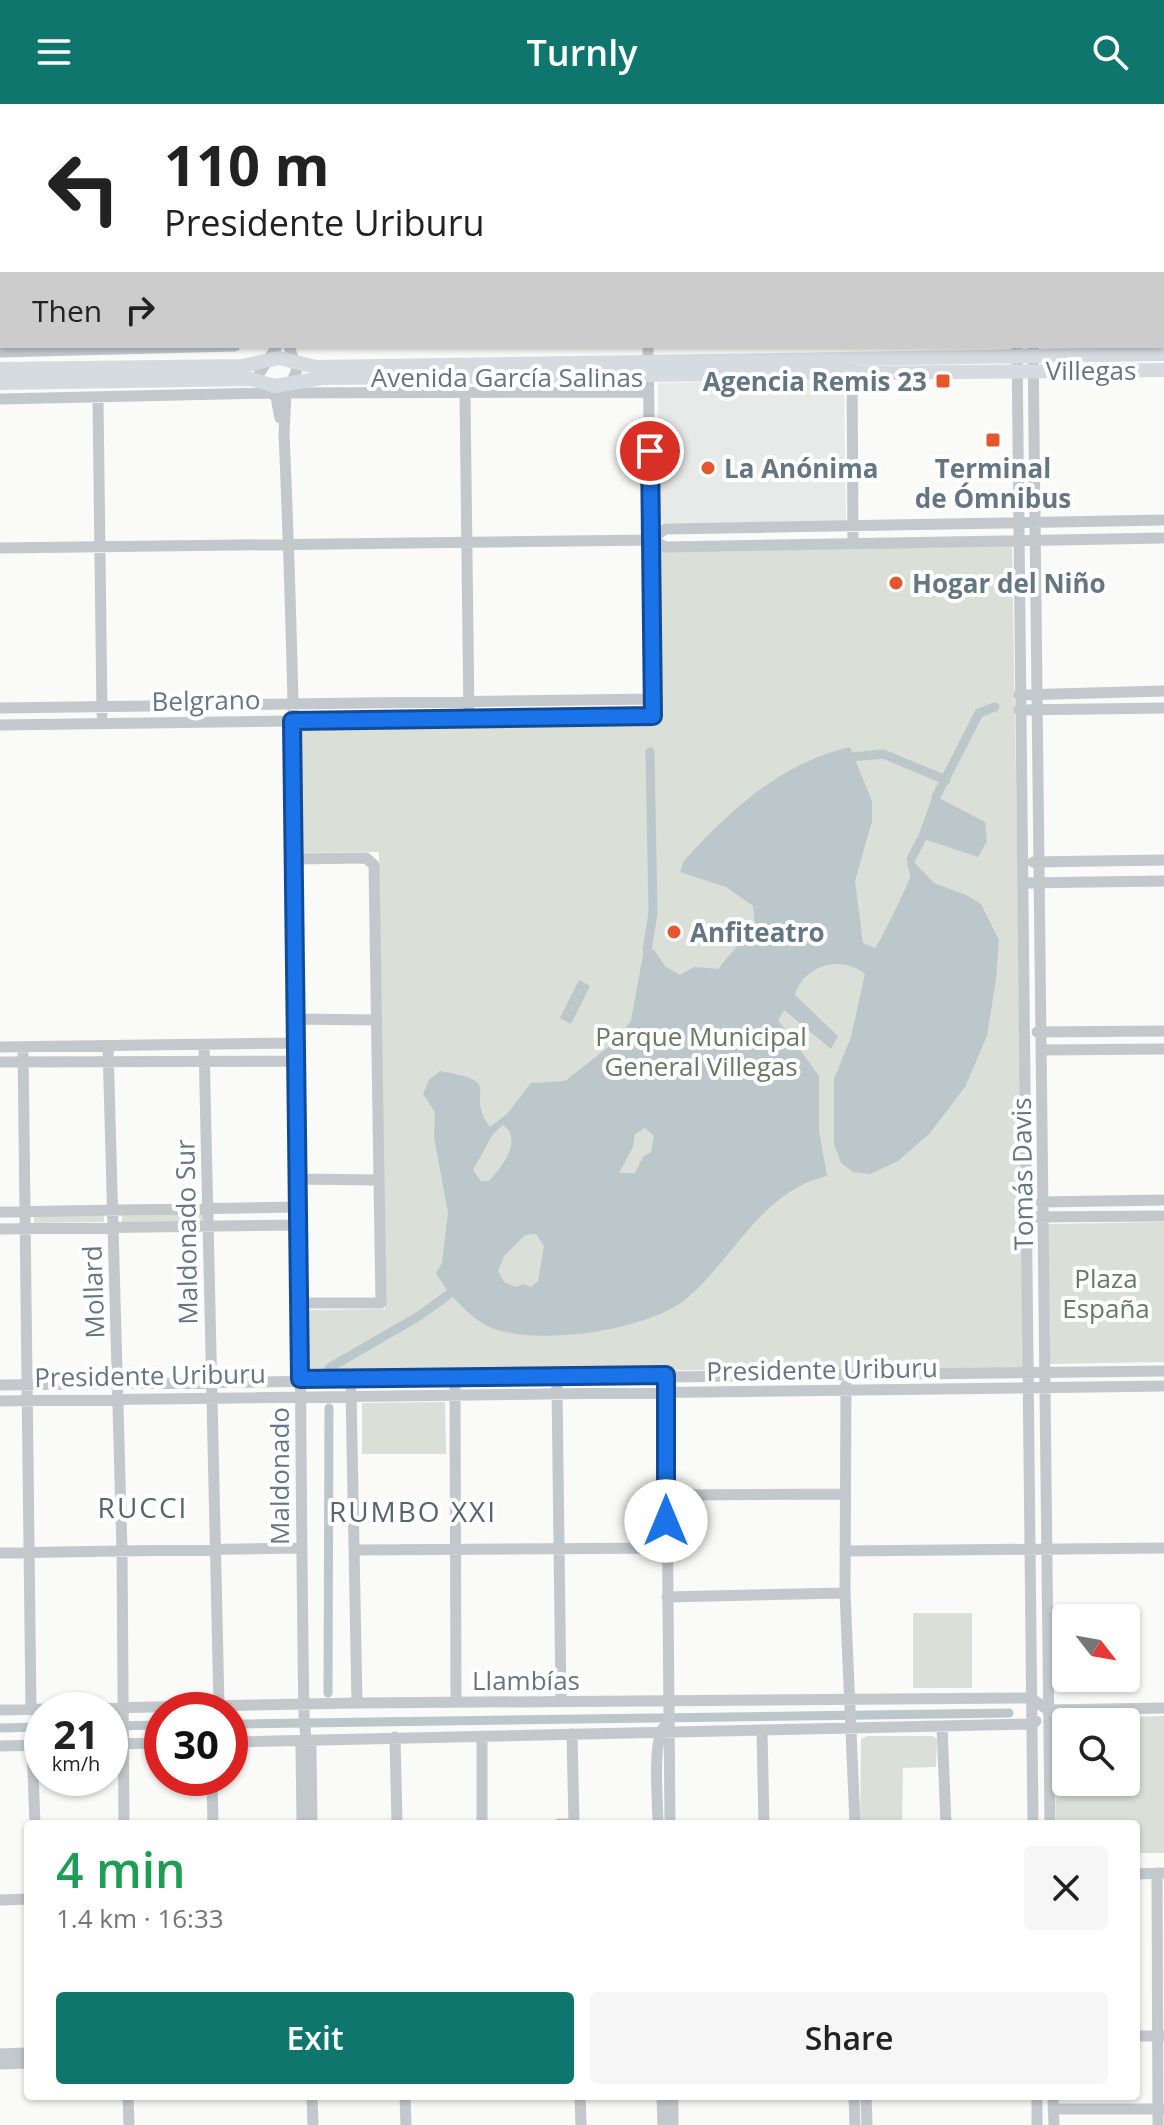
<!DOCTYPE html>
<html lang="en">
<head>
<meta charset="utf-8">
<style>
  :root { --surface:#fff; --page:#f6f6f6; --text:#222; --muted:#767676; --accent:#0f766e }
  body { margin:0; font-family:"Open Sans",sans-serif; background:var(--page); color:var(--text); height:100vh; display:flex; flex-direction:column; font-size:30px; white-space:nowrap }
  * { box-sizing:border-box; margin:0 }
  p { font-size:26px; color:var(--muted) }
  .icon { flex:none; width:44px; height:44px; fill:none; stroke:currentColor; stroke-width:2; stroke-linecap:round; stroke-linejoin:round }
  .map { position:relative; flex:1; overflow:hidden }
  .drawer { position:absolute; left:24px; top:1716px; width:1116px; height:280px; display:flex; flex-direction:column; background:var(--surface); border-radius:8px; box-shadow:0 2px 6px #0004 }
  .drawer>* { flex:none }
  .top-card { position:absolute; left:0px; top:0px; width:1164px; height:244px; box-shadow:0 2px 6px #0004; background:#fff; color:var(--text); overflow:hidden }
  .needle { width:52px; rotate:121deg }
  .tools { position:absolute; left:1052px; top:1500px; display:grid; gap:16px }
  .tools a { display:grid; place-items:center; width:88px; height:88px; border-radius:8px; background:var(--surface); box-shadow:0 2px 6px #0004; font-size:40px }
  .speed { position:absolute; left:24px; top:1588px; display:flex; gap:16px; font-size:40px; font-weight:700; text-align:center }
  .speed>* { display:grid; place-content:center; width:104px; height:104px; border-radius:50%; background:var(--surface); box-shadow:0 2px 6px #0004; line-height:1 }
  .speed small { font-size:20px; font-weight:400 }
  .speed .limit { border:12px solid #d22; background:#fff; color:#111 }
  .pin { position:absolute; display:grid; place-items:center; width:68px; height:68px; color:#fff; margin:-34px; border:4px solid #fff; border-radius:50%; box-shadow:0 2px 8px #0007 }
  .me { position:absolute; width:88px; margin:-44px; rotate:0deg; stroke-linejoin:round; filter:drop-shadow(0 0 6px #0008) }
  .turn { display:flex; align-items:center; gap:28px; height:168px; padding:0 32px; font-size:36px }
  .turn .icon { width:104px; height:104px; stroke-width:2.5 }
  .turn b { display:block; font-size:56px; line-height:68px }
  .then { display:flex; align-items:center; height:76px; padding:0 32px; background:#0003; gap:16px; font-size:30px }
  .round { display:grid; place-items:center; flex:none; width:84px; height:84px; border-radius:8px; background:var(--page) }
  .headline { display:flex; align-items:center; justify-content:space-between; height:136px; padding:0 32px }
  h1 { font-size:48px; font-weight:600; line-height:60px; color:#1e9e55 }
  .primary-button { display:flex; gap:16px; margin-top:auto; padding:16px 32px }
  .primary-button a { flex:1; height:92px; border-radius:8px; background:var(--accent); color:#fff; font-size:32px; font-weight:600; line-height:92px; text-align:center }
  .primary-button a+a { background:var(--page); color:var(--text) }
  header { display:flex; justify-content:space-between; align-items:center; height:104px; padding:0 32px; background:var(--accent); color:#fff; font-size:36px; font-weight:600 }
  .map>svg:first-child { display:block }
  .built { fill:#e8e9e9 }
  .green { fill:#dadfd7; fill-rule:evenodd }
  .water { fill:#bbc7cb; fill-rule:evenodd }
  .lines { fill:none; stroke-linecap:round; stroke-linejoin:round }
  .canal { stroke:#bbc7cb; stroke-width:9 }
  .minor { stroke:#c3c8cc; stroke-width:11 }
  .major { stroke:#d6dbdf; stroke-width:14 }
  .route-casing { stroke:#114b97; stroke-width:20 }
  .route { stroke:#1a73e8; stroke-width:14 }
  .poi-dot { fill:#e4572e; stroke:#fff; stroke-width:3 }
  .labels { text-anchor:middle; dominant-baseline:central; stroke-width:8; stroke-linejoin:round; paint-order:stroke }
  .street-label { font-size:26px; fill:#657683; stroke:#fff }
  .poi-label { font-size:26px; font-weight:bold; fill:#657683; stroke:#fff; text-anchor:start }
  .park-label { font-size:26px; fill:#687a64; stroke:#fff }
  .neighbourhood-label { font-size:28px; letter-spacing:2px; fill:#57646e; stroke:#fff }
</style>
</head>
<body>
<header><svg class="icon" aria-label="menu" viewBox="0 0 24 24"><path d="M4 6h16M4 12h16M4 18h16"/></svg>Turnly<svg class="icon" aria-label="search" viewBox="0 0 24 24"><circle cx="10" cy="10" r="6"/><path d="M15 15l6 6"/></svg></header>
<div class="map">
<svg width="1164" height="2021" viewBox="0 0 1164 2021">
  <rect width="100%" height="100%" fill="#fafaf8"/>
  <path class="built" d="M 844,276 L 846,417 L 659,419 L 658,279 Z"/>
  <path class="green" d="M 1012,440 L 1026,1264 L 306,1269 L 305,1206 L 385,1205 L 379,748 L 297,749 L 296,620 L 656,616 L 655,447 Z
    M 202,1109 L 202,1117 L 122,1118 L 122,1110 Z
    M 104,1110 L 104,1118 L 34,1119 L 34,1112 Z
    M 1164,1118 L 1164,1258 L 1050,1260 L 1048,1120 Z
    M 445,1298 L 446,1350 L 362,1350 L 362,1299 Z
    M 913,1509 L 972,1509 L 972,1584 L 913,1584 Z
    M 1164,1612 L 1164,1749 L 1136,1749 L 1136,1720 L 1056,1720 L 1055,1614 ZM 1066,1618 L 1126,1618 L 1126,1678 L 1066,1678 Z
    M 867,1632 L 933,1632 L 937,1635 L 936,1663 L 903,1664 L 902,1720 L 860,1720 L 861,1635 Z"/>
  <path class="water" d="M 850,643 L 872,697 L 872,717 L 855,777 L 863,839 L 875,844 C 879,841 909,779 910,773 C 910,768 909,764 907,760 L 911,755 L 934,779 L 966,791 L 981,800 L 999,836 L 996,875 L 987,932 L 965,983 L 930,1029 L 898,1057 L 870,1070 L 853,1068 L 841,1059 L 834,1040 L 834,975 L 851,933 L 865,870 C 841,851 805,860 795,891 L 838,932 L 831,945 L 784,906 L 778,916 L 819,972 L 819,1027 L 827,1072 C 761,1087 733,1156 686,1195 C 646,1227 540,1242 492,1224 C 471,1216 447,1188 436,1169 L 442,1159 L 448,1109 L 434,1033 L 435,1008 L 423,990 L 429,976 L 440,967 C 509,979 462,986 490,1023 L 507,1010 L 531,979 L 565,977 L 620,934 L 631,916 L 644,846 L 654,846 L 665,862 L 680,871 L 694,863 L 718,865 L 755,821 L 753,802 L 726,783 L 680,768 L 684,757 C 730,706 781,659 850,643 ZM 503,1021 C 524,1036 501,1064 489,1077 L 481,1077 L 473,1066 L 493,1030 ZM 645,1024 L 654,1032 L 651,1048 L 643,1053 L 635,1069 L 619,1069 L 633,1043 L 635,1030 ZM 536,1130 L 544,1142 L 538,1177 L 531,1183 L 523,1180 L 516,1183 L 504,1178 L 498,1167 L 504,1152 L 525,1131 Z
    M 933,691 L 985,718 L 987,737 L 978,753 L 918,733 Z
    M 579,876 L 590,882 L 571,920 L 560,914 Z"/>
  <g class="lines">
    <path class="canal" d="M 852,653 L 883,650 L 946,676
      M 936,693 L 979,609 L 995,603
      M 911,755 L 921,736
      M 647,846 L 653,809 L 650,648
      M 329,1264 L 419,1212 L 452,1188
      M 328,1589 L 329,1304
      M 230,1620 L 1009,1609
      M 110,1622 L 162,1621
      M 0,1624 L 42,1623"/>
    <path class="minor" d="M 94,0 L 94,2
      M 277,0 L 277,2
      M 460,0 L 460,2
      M 645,0 L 645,2
      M 829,0 L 829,2
      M 1014,0 L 1014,2
      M 1030,0 L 1030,2
      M 1162,80 L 1164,80
      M 1162,97 L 1164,97
      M 0,102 L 2,102
      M 277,242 L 259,270 L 261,280 L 276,293 L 280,314
      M 289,242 L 297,266 L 286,289 L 284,330 C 303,757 297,1185 304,1612 L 306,1635 L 311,1644 L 312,1720
      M 1017,242 L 1033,1720
      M 1033,242 L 1050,1720
      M 0,248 L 235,242
      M 852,263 L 853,439
      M 465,290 L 469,614
      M 98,294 L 102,611
      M 0,295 L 272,289 L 649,288
      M 651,436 L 665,425 L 1164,416
      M 0,444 L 651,436 L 666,443 L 1164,434
      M 1019,591 L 1164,587
      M 0,604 L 653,595
      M 1019,606 L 1164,604
      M 0,621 L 653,612 L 648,242
      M 294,755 L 366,754 L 374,761 L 381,1199 L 301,1199
      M 1033,758 L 1164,756
      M 1023,779 L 1164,777
      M 296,915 L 376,916
      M 1037,928 L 1164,927
      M 204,941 L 219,1602
      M 108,942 L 122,1447 L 124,1720
      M 0,943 L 297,939
      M 23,943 L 31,1606
      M 1042,946 L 1164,945
      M 0,958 L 297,957
      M 299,1075 L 378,1076
      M 1041,1098 L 1164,1096
      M 0,1108 L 299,1103
      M 1029,1113 L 1164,1112
      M 0,1125 L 300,1121
      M 666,1271 L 670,1720
      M 0,1281 L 1164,1267
      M 846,1281 L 845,1489 L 855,1720
      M 455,1282 L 456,1598
      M 557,1282 L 561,1597
      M 351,1287 L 357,1599
      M 0,1297 L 1164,1282
      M 666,1391 L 845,1390
      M 354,1446 L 667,1444
      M 845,1447 L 1164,1444
      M 0,1449 L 300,1444
      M 667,1493 L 845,1489
      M 0,1606 L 357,1599 L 1031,1594 L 1048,1606 L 1164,1604
      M 942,1622 L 946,1720
      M 762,1626 L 764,1720
      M 572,1630 L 574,1720
      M 482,1632 L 482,1720
      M 395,1633 L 397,1720
      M 230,1638 L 1032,1620 L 1036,1617
      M 110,1640 L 162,1639
      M 32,1641 L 35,1720
      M 0,1642 L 42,1641
      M 212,1674 L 213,1720
      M 302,1720 L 301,1642 L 306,1635
      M 559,1720 L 574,1720
      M 658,1720 C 658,1699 652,1638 664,1623
      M 1157,1769 L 1158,2021
      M 1136,1770 L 1163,1769
      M 0,1796 L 28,1795
      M 1136,1932 L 1164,1932
      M 0,1950 L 28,1949
      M 0,1960 L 28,1959
      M 128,1992 L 129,2021
      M 312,1992 L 313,2021
      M 405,1992 L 406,2021
      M 580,1992 L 581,2021
      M 662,1992 L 663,2021
      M 673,1992 L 673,2021
      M 854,1992 L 855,2021
      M 866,1992 L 867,2021
      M 1037,1992 L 1037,2021
      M 1053,1992 L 1054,2021
      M 1053,2005 L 1164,2005"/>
    <path class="major" d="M 0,265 L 242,262 L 279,254 L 316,263 L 1164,250
      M 0,279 L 251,275 L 274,282 L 322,274 L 1164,266"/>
  </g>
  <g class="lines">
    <g class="route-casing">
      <path id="route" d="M 650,347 L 653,612 L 292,617 L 300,1275 L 666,1271 L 666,1417"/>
    </g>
    <use href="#route" class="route"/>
  </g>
  <g class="poi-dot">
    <rect x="935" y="269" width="16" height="16" rx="4"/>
    <rect x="985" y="328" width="16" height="16" rx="4"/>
    <circle cx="708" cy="364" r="8"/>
    <circle cx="896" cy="479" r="8"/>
    <circle cx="674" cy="828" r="8"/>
  </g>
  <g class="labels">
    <g class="street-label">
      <text x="1091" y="266">Villegas</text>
      <text x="507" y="273">Avenida García Salinas</text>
      <text transform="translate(206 596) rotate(-1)">Belgrano</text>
      <text transform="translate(1022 1070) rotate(-91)">Tomás Davis</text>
      <text transform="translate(186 1128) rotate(-91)">Maldonado Sur</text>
      <text transform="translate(93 1188) rotate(-92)">Mollard</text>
      <text transform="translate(822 1265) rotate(-1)">Presidente Uriburu</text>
      <text transform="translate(150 1271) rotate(-1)">Presidente Uriburu</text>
      <text transform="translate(279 1372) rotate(-90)">Maldonado</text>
      <text x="526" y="1576">Llambías</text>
    </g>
    <g class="poi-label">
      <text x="927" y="277" text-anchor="end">Agencia Remis 23</text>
      <text x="724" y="364">La Anónima</text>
      <text x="993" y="364" text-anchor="middle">Terminal<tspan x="993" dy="30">de Ómnibus</tspan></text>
      <text x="912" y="479">Hogar del Niño</text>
      <text x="690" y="828">Anfiteatro</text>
    </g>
    <g class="park-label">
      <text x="701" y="932">Parque Municipal<tspan x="701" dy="30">General Villegas</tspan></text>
      <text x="1106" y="1174">Plaza<tspan x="1106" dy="30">España</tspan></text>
    </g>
    <g class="neighbourhood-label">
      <text x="143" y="1403">RUCCI</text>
      <text x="413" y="1407">RUMBO XXI</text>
    </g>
  </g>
</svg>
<div class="tools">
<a><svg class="needle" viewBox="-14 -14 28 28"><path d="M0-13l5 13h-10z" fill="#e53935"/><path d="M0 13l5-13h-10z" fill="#767676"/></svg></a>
<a><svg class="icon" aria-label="search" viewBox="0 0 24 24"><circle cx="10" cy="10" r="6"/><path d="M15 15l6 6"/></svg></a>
</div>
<div class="speed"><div>21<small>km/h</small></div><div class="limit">30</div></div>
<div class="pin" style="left:650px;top:347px;background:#d93025"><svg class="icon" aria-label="arrive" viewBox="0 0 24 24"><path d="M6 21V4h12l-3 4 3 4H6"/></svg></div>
<svg class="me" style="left:666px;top:1417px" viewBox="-20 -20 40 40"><circle r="19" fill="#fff"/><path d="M0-13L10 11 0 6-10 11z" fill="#1a73e8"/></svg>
<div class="top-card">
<div class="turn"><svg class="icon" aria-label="left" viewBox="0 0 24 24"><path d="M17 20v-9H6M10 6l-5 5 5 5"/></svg><div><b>110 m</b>Presidente Uriburu</div></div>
<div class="then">Then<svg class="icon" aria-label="right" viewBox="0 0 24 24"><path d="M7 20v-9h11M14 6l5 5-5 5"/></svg></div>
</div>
<section class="drawer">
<div class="headline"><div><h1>4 min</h1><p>1.4 km · 16:33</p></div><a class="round"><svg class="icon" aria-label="close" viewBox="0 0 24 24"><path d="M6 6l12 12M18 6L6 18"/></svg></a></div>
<div class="primary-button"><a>Exit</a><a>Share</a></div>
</section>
</div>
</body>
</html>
